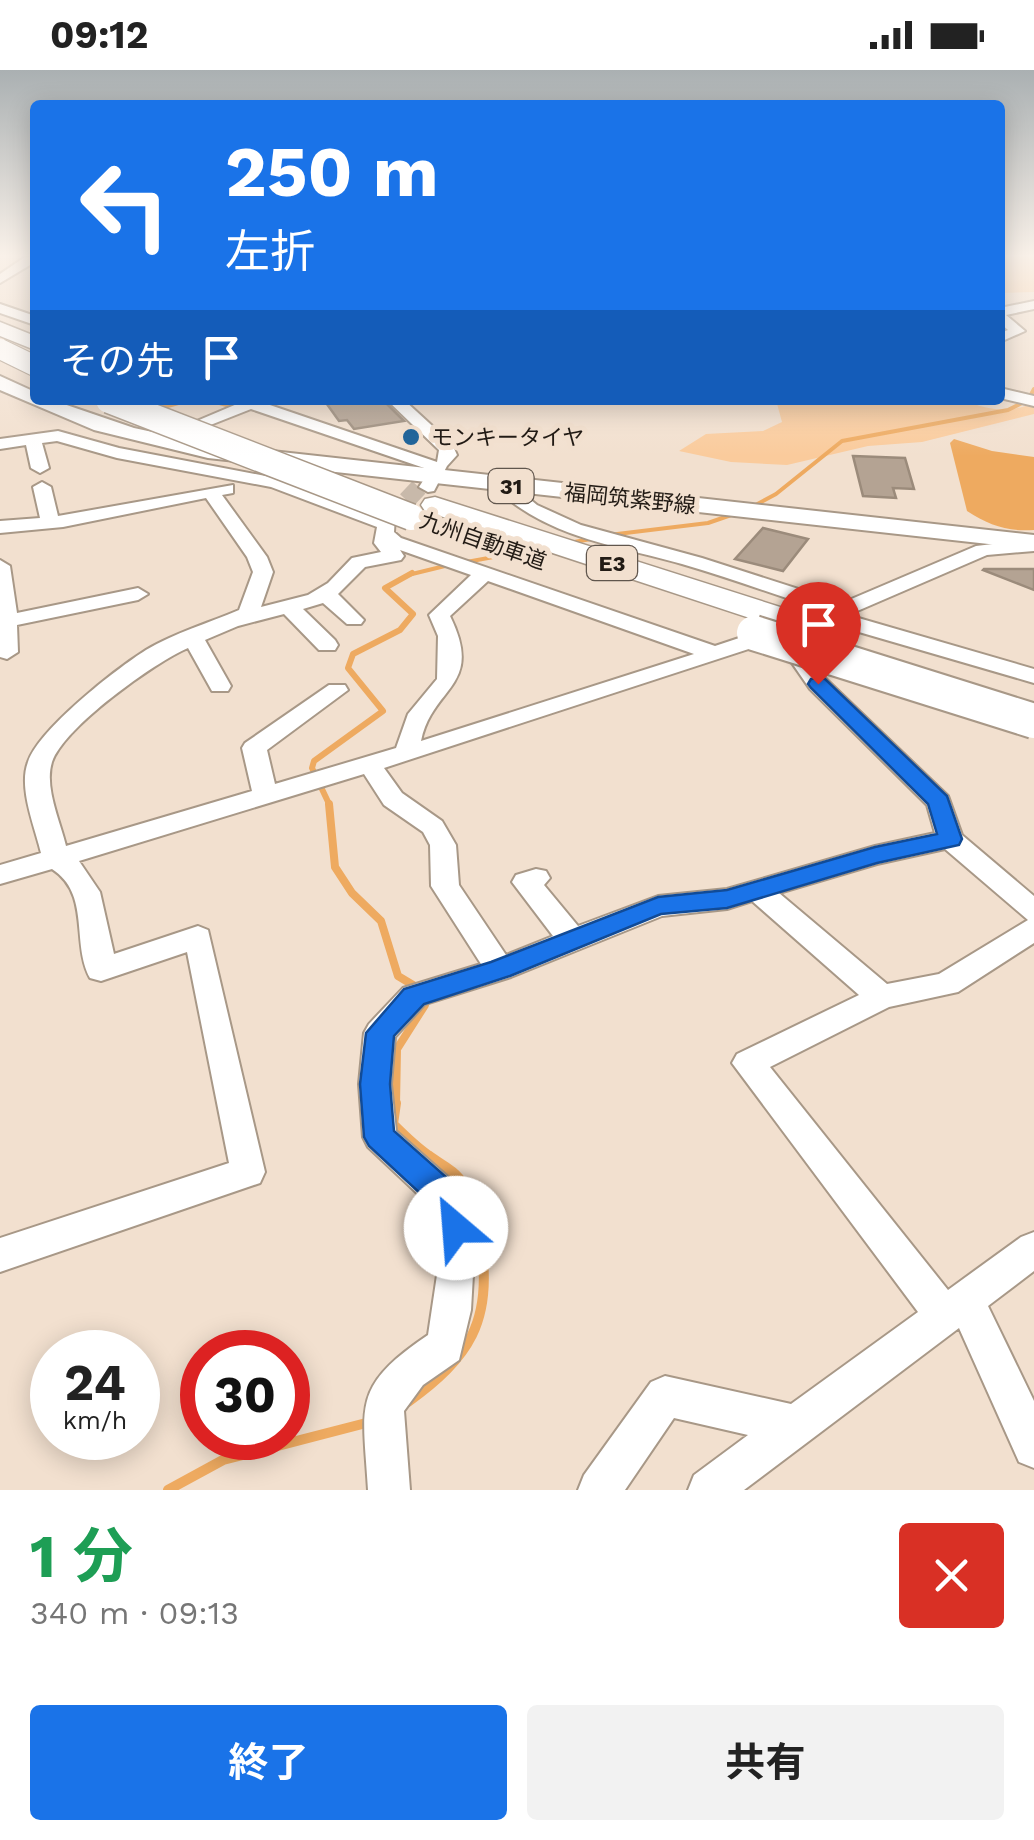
<!DOCTYPE html>
<html lang="ja">
<head>
<meta charset="utf-8">
<style>
  :root { --surface:#fff; --page:#f2f2f2; --text:#222; --muted:#767676; --accent:#1a73e8 }
  body { margin:0; font-family:"Work Sans","Noto Sans JP",sans-serif; background:var(--page); color:var(--text); height:100vh; display:flex; flex-direction:column; font-size:38px; white-space:nowrap }
  * { box-sizing:border-box; margin:0 }
  p { font-size:32px; color:var(--muted) }
  .icon { flex:none; width:55px; height:55px; fill:none; stroke:currentColor; stroke-width:2; stroke-linecap:round; stroke-linejoin:round }
  .map { position:relative; height:1420px; overflow:hidden }
  .drawer { display:flex; flex-direction:column; background:var(--surface); flex:1 }
  .drawer>* { flex:none }
  .hud { position:absolute; left:30px; top:30px; width:975px; height:305px; border-radius:10px; box-shadow:0 5px 25px #0003; background:#1a73e8; color:#fff; overflow:hidden }
  .speed { position:absolute; left:30px; top:1260px; display:flex; gap:20px; font-size:50px; font-weight:700; text-align:center }
  .speed>* { display:grid; place-content:center; width:130px; height:130px; border-radius:50%; background:var(--surface); box-shadow:0 5px 25px #0003; line-height:1 }
  .speed small { font-size:25px; font-weight:400 }
  .speed .limit { border:15px solid #d22; background:#fff; color:#111 }
  .pin { position:absolute; display:grid; place-items:center; width:85px; height:85px; color:#fff; margin:-102px -42px; border-radius:50% 50% 50% 0; rotate:-45deg; box-shadow:0 0 10px #0007 }
  .pin .icon { rotate:45deg }
  .me { position:absolute; width:110px; margin:-55px; rotate:333deg; stroke-linejoin:round; filter:drop-shadow(0 0 8px #0008) }
  .turn { display:flex; align-items:center; gap:35px; height:210px; padding:0 30px; font-size:45px }
  .turn .icon { width:130px; height:130px; stroke-width:2.5 }
  .turn b { display:block; font-size:70px; line-height:85px }
  .then { display:flex; align-items:center; height:95px; padding:0 30px; background:#0003; gap:20px; font-size:38px }
  .round { display:grid; place-items:center; flex:none; width:105px; height:105px; border-radius:10px; background:var(--page) }
  .headline { display:flex; align-items:center; justify-content:space-between; height:170px; padding:0 30px }
  h1 { font-size:60px; font-weight:700; line-height:75px; color:#1e9e55 }
  .cta { display:flex; gap:20px; margin-top:auto; padding:20px 30px }
  .cta a { flex:1; height:115px; border-radius:10px; background:var(--accent); color:#fff; font-size:40px; font-weight:700; line-height:115px; text-align:center }
  .cta a+a { background:var(--page); color:var(--text) }
  .status { display:flex; justify-content:space-between; align-items:center; height:70px; padding:0 50px; background:var(--surface); direction:ltr }
  .status svg { height:28px; fill:currentColor }
  .map>svg:first-child { display:block }
  .green { fill:#facb9c }
  .water { fill:#eeaa60 }
  .lines { fill:none; stroke-linecap:round; stroke-linejoin:round }
  .stream-far3 { stroke:#eeaa60; stroke-width:4 }
  .stream-far2 { stroke:#eeaa60; stroke-width:6 }
  .stream-far1 { stroke:#eeaa60; stroke-width:8 }
  .stream { stroke:#eeaa60; stroke-width:10 }
  .building { fill:#b4a393; stroke:#9b8b7b; stroke-width:2.5 }
  .minor-tunnel { stroke:#c8b9aa; stroke-width:18; stroke-dasharray:18 9; stroke-linecap:butt }
  .minor-casing { stroke:#a89887; stroke-width:4 }
  .major-casing { stroke:#a89887; stroke-width:4 }
  .highway-casing { stroke:#a89887; stroke-width:3 }
  .minor { fill:#fff; fill-rule:evenodd }
  .major { fill:#fff; fill-rule:evenodd }
  .highway { fill:#fff; fill-rule:evenodd }
  .highway-bridge-far2-casing { stroke:#a89887; stroke-width:22; stroke-linecap:butt }
  .highway-bridge-far1-casing { stroke:#a89887; stroke-width:29; stroke-linecap:butt }
  .highway-bridge-casing { stroke:#a89887; stroke-width:38; stroke-linecap:butt }
  .highway-bridge-far2 { stroke:#fff; stroke-width:20 }
  .highway-bridge-far1 { stroke:#fff; stroke-width:26 }
  .highway-bridge { stroke:#fff; stroke-width:34 }
  .route { fill:#1a73e8; stroke:#114b97; stroke-width:2.5 }
  .poi-dot { fill:#22659a; stroke:#f2e0cf; stroke-width:4 }
  .labels { text-anchor:middle; dominant-baseline:central; stroke-width:10; stroke-linejoin:round; paint-order:stroke }
  .far-poi-label { font-size:22px; fill:#221b15; stroke:#f2e0cf; text-anchor:start }
  .shield { fill:#f2e0cf; stroke:#60564d; stroke-width:2.5 }
  .shield-label { font-size:22px; font-weight:bold; fill:#221b15 }
  .far-street-label { font-size:22px; fill:#221b15; stroke:#f2e0cf }
</style>
</head>
<body>
<div class="status"><b>09:12</b><svg viewBox="0 0 49 12"><path d="M0 12V9h3v3zM5 12V6h3v6zM10 12V3h3v9zM15 12V0h3v12zM26 1h20v11H26zM47 4h2v5h-2z"/></svg></div>
<div class="map">
<svg width="1034" height="1420" viewBox="0 0 1034 1420">
  <rect width="100%" height="100%" fill="#f2e0cf"/>
  <path class="green" d="M 1000,187 L 1034,187 L 1034,222 L 1000,223 Z
    M 776,330 L 964,330 C 989,341 1009,343 1034,333 L 1034,344 L 922,372 L 868,376 L 787,395 L 731,392 L 679,381 L 706,364 L 763,361 L 782,352 Z"/>
  <path class="water" d="M 954,369 L 992,381 L 1034,387 L 1034,460 C 1007,462 989,455 967,441 L 950,373 Z"/>
  <g class="lines">
    <path class="stream-far3" d="M 209,330 L 230,336 L 244,330
      M 157,339 L 189,330
      M 750,438 L 776,424 L 842,371 L 1008,340 L 1028,330 L 1034,319
      M 609,465 L 708,453 L 734,444
      M 569,473 L 596,468
      M 461,493 L 542,478
      M 408,505 L 449,495"/>
    <path class="stream-far2" d="M 330,736 L 312,698 L 314,691 L 383,641 L 348,598 L 353,584 L 400,560 L 413,544 L 385,518 L 412,503"/>
    <path class="stream-far1" d="M 329,734 L 335,797 L 352,823 L 381,851 L 398,906 L 418,918
      M 396,1035 L 397,979 L 425,935 L 423,930"/>
    <path class="stream" d="M 396,1033 L 393,1054 C 404,1065 415,1076 428,1085 C 438,1093 451,1098 459,1108 C 473,1126 478,1152 481,1174 C 493,1251 469,1288 408,1332
      M 168,1420 L 223,1390 L 370,1352"/>
  </g>
  <path class="building" d="M 324,330 L 383,330 L 404,351 L 354,359 L 347,350 L 339,351 Z
    M 853,386 L 905,388 L 914,419 L 893,418 L 896,428 L 863,426 Z
    M 763,458 L 808,469 L 783,501 L 735,489 Z
    M 984,499 L 1034,499 L 1034,520 L 983,500 Z"/>
  <g class="lines">
    <path class="minor-tunnel" d="M 388,450 L 441,394"/>
    <g class="minor-casing">
      <path id="minor" d="M 25,187 L 35,187 L 35,192 L 0,213 L 0,204 Z
        M 1034,231 L 1034,239 L 1006,245 L 1025,261 L 1000,272 L 1000,263 L 1008,260 L 1000,253 L 1000,238 Z
        M 0,234 L 35,246 L 35,255 L 0,243 Z
        M 1000,318 L 1034,326 L 1034,336 L 1000,328 Z
        M 233,330 L 265,330 L 264,333 L 437,392 L 439,380 L 387,330 L 404,330 L 452,374 L 457,385 L 447,396 L 434,421 L 428,422 L 419,417 L 430,400 L 251,339 L 180,367 L 166,364 L 237,334 Z
        M 58,361 L 119,378 L 281,409 L 382,446 L 395,446 L 394,462 L 401,468 L 715,576 L 823,540 C 776,525 730,508 682,494 C 622,477 558,469 508,429 L 508,421 L 520,421 L 537,435 L 581,455 L 702,488 L 842,533 L 976,476 L 1034,469 L 1034,481 L 987,485 L 848,545 L 1034,599 L 1034,613 L 828,553 L 384,698 L 402,723 L 442,751 L 456,775 L 459,815 L 506,885 L 553,866 L 512,812 L 516,805 L 536,799 L 546,801 L 550,808 L 544,815 L 578,856 L 658,826 L 727,819 L 875,776 L 935,763 L 927,735 L 810,619 L 792,593 L 795,588 L 811,588 L 826,609 L 948,726 L 962,765 L 1034,826 L 1034,873 L 958,922 L 889,937 L 770,997 L 948,1220 L 1021,1167 L 1034,1162 L 1034,1201 L 988,1236 L 1034,1331 L 1034,1398 L 1019,1392 L 959,1258 L 744,1420 L 688,1420 L 694,1405 L 748,1365 L 674,1348 L 625,1420 L 578,1420 L 584,1405 L 651,1312 L 665,1306 L 791,1334 L 918,1242 L 732,993 L 737,984 L 859,925 L 752,831 L 727,839 L 662,846 L 511,907 L 425,934 L 395,967 L 391,1014 L 396,1061 L 465,1122 L 470,1133 L 474,1187 L 471,1240 L 459,1290 L 423,1315 L 404,1341 L 410,1420 L 368,1420 C 363,1335 351,1317 428,1265 L 437,1205 L 435,1140 L 368,1077 L 363,1067 L 359,1014 L 364,963 L 369,954 L 403,918 L 481,894 L 431,816 L 430,775 L 423,762 L 384,735 L 364,704 L 79,791 L 100,822 L 114,884 L 198,856 L 208,860 L 265,1102 L 260,1113 L 0,1202 L 0,1168 L 229,1093 L 187,882 L 101,911 L 90,908 C 71,873 91,824 52,799 L 0,814 L 0,795 L 41,783 C 35,757 18,718 28,692 C 39,659 116,599 146,580 C 174,563 209,553 239,540 L 253,502 L 247,487 L 206,428 L 63,457 L 0,463 L 0,451 L 40,448 L 33,417 L 42,412 L 51,417 L 58,446 L 233,415 L 233,423 L 222,425 L 267,487 L 273,502 L 261,537 L 308,525 L 328,513 L 352,488 L 381,482 L 374,473 L 377,457 L 271,417 L 117,388 L 57,371 L 42,373 L 49,398 L 40,403 L 31,398 L 26,375 L 0,379 L 0,369 ZM 400,480 L 471,505 L 429,545 L 438,566 L 437,609 L 408,644 L 396,678 L 275,714 L 267,680 L 348,620 L 345,615 L 329,615 L 245,673 L 242,678 L 252,721 L 66,776 C 60,751 44,717 52,692 C 64,657 155,592 188,578 L 212,621 L 228,621 L 231,616 L 205,570 L 238,556 L 284,544 L 319,580 L 335,580 L 338,575 L 335,570 L 303,539 L 323,533 L 347,554 L 361,554 L 364,550 L 338,524 L 365,497 L 401,490 L 404,486 ZM 488,511 L 694,584 L 421,671 C 432,616 485,617 450,546 ZM 945,779 L 1028,850 L 939,904 L 887,914 L 779,823 L 877,794 Z
        M 0,490 L 10,496 L 17,543 L 138,518 L 148,524 L 138,530 L 17,555 L 18,582 L 7,589 L 0,587 Z"/>
    </g>
    <g class="major-casing">
      <path id="major" d="M 0,306 L 35,322 L 35,330 L 52,330 L 134,358 L 208,374 L 1034,465 L 1034,479 L 208,388 L 94,360 L 0,320 Z"/>
    </g>
    <g class="highway-casing">
      <path id="highway" d="M 0,252 L 35,266 L 35,280 L 0,266 Z
        M 435,427 L 799,543 L 804,550 L 799,557 L 777,557 L 425,441 L 421,435 L 425,429 Z"/>
    </g>
    <use href="#minor" class="minor"/>
    <use href="#major" class="major"/>
    <use href="#highway" class="highway"/>
    <g class="highway-bridge-far2-casing">
      <path id="highway-bridge-far2" d="M 0,279 L 35,296"/>
    </g>
    <g class="highway-bridge-far1-casing">
      <path id="highway-bridge-far1" d="M 109,330 L 411,447"/>
    </g>
    <g class="highway-bridge-casing">
      <path id="highway-bridge" d="M 754,563 L 1034,651"/>
    </g>
    <use href="#highway-bridge-far2" class="highway-bridge-far2"/>
    <use href="#highway-bridge-far1" class="highway-bridge-far1"/>
    <use href="#highway-bridge" class="highway-bridge"/>
  </g>
  <linearGradient id="sky" x2="0" y2="1"><stop stop-color="#aab0b2"/><stop offset="0.48" stop-color="#f9f1e9"/><stop offset="1" stop-color="#f9f1e9" stop-opacity="0"/></linearGradient>
  <rect width="1034" height="386" fill="url(#sky)"/>
  <path class="route" d="M 818,608 L 825,609 L 947,726 L 962,769 L 959,775 L 877,793 L 727,838 L 661,844 L 510,906 L 424,934 L 394,966 L 390,1014 L 394,1061 L 463,1122 C 470,1137 474,1154 467,1169 L 456,1173 L 444,1169 L 437,1139 L 369,1076 L 364,1067 L 360,1014 L 366,963 L 404,919 L 491,892 L 658,827 L 727,820 L 875,777 L 937,764 L 928,734 L 811,618 L 808,614 L 811,609 Z"/>
  <circle class="poi-dot" cx="411" cy="367" r="10"/>
  <g class="labels">
    <g class="far-poi-label">
      <text x="431" y="367">モンキータイヤ</text>
    </g>
    <g class="shield">
      <rect x="488.5" y="399" width="45" height="34" rx="8"/>
      <rect x="587" y="476" width="50" height="34" rx="8"/>
    </g>
    <g class="shield-label">
      <text x="511" y="416">31</text>
      <text x="612" y="493">E3</text>
    </g>
    <g class="far-street-label">
      <text transform="translate(630 429) rotate(6)">福岡筑紫野線</text>
      <text transform="translate(483 471) rotate(19)">九州自動車道</text>
    </g>
  </g>
</svg>
<div class="speed"><div>24<small>km/h</small></div><div class="limit">30</div></div>
<div class="pin" style="left:818px;top:614px;background:#d93025"><svg class="icon" aria-label="arrive" viewBox="0 0 24 24"><path d="M6 21V4h12l-3 4 3 4H6"/></svg></div>
<svg class="me" style="left:456px;top:1158px" viewBox="-20 -20 40 40"><circle r="19" fill="#fff"/><path d="M0-13L10 11 0 6-10 11z" fill="#1a73e8"/></svg>
<div class="hud">
<div class="turn"><svg class="icon" aria-label="left" viewBox="0 0 24 24"><path d="M17 20v-9H6M10 6l-5 5 5 5"/></svg><div><b>250 m</b>左折</div></div>
<div class="then">その先<svg class="icon" aria-label="arrive" viewBox="0 0 24 24"><path d="M6 21V4h12l-3 4 3 4H6"/></svg></div>
</div>
</div>
<section class="drawer">
<div class="headline"><div><h1>1 分</h1><p>340 m · 09:13</p></div><a class="round" style="background:#d93025;color:#fff"><svg class="icon" aria-label="close" viewBox="0 0 24 24"><path d="M6 6l12 12M18 6L6 18"/></svg></a></div>
<div class="cta"><a>終了</a><a>共有</a></div>
</section>
</body>
</html>
